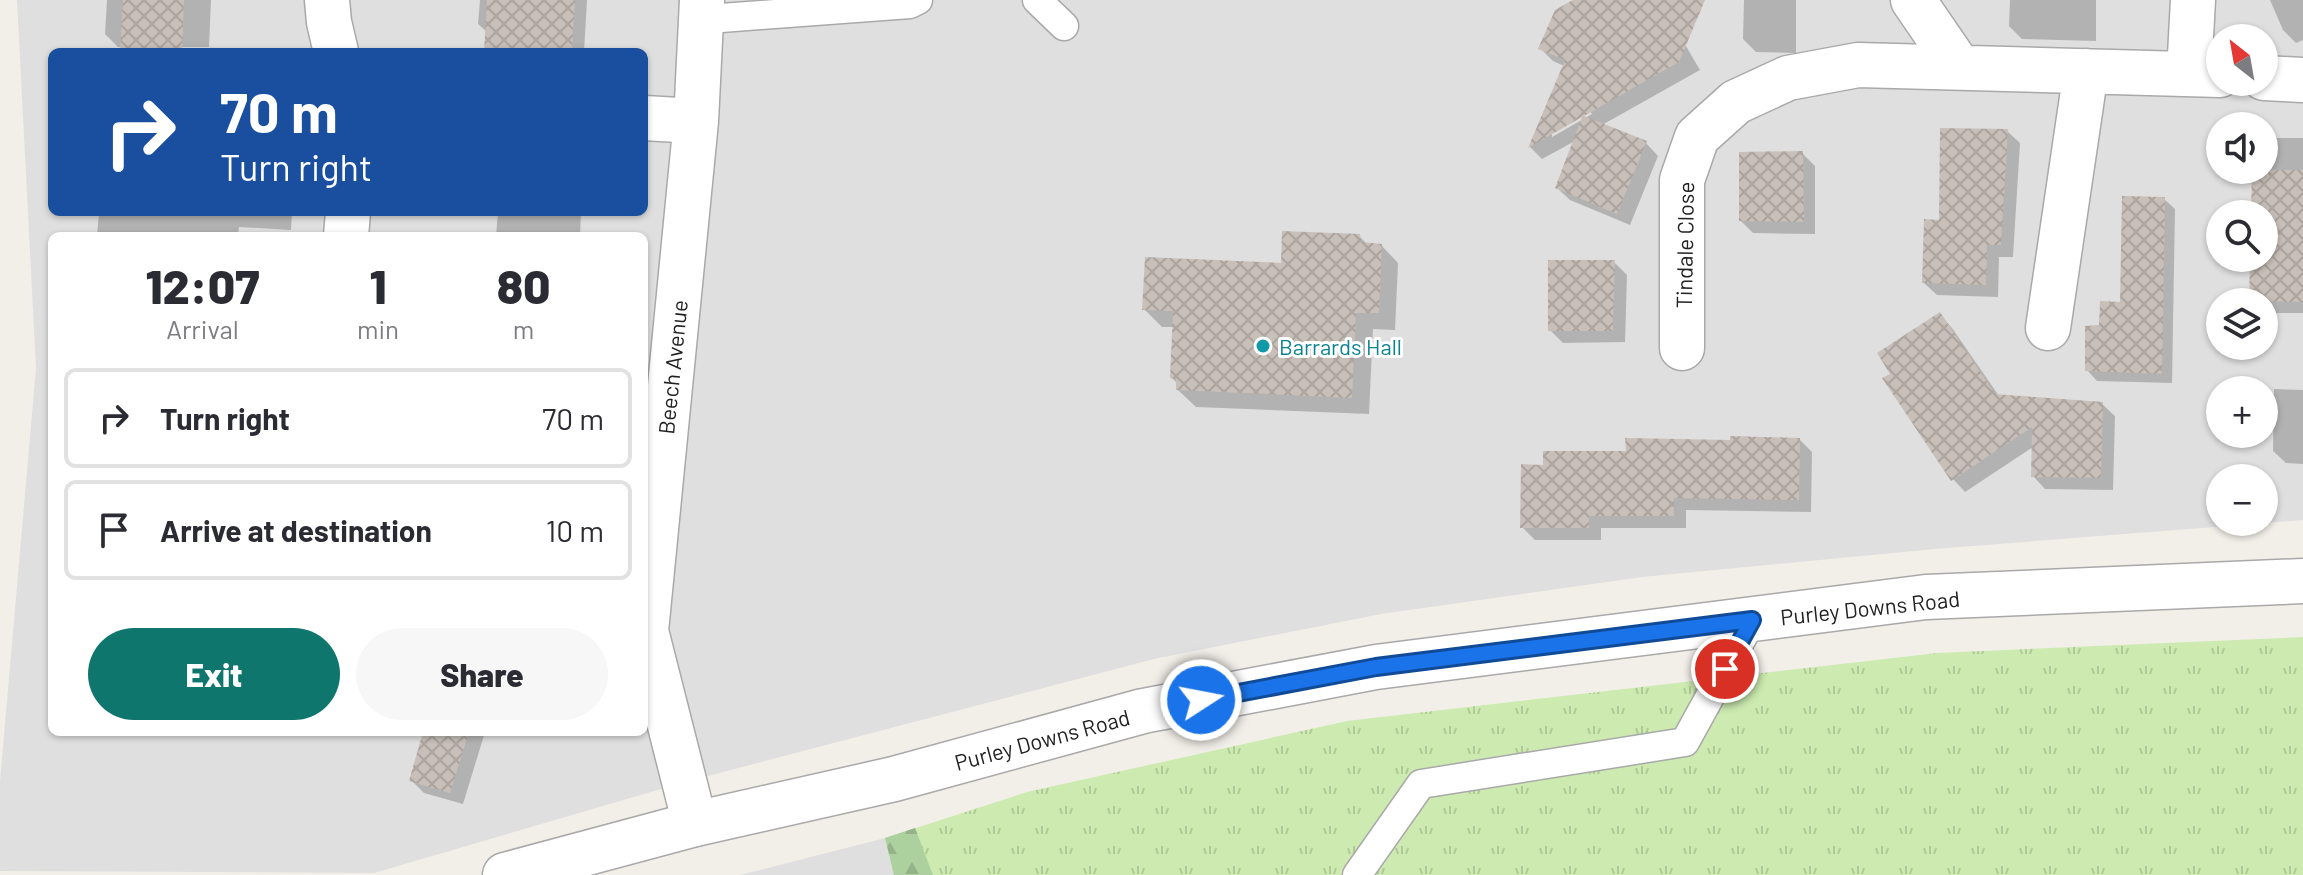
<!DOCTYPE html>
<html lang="en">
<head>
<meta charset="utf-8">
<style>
  :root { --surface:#fff; --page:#f7f7f7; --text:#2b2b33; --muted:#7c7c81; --line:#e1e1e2; --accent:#0f766e }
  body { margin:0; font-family:Barlow,sans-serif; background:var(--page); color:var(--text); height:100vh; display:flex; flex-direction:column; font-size:30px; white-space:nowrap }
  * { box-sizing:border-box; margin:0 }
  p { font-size:26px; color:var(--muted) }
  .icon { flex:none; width:44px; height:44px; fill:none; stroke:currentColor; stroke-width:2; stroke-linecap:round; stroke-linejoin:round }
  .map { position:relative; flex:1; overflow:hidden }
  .sheet { position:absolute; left:48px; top:232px; width:600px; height:504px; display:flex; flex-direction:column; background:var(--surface); border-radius:12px; box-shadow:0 2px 6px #0004 }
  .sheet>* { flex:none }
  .guide { position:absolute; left:48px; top:48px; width:600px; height:168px; border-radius:12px; box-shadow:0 2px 6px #0004; background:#1a4fa0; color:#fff; overflow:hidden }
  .needle { width:52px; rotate:329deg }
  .buttons { position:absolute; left:2206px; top:24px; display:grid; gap:16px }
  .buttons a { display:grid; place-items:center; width:72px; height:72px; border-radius:50%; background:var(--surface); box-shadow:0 2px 6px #0004; font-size:40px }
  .pin { position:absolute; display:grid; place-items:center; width:68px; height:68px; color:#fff; margin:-34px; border:4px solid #fff; border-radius:50%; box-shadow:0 2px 8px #0007 }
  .me { position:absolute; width:88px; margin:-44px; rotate:79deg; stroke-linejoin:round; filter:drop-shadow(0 0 6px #0008) }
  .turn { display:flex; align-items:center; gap:28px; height:168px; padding:0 40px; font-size:36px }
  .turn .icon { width:104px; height:104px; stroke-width:2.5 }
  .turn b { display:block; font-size:56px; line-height:68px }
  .eta { display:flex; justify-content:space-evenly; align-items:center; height:136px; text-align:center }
  .eta b { font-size:48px; font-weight:800; line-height:56px }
  .button { display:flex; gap:16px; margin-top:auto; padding:16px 40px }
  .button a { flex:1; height:92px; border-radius:48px; background:var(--accent); color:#fff; font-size:32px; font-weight:800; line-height:92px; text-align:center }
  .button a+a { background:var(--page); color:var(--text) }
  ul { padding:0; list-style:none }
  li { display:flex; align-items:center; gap:24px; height:100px; margin:0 16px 12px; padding:0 24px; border:4px solid var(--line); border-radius:12px }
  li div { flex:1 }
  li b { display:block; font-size:30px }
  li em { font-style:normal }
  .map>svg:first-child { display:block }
  .residential { fill:#e0dfdf; fill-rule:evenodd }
  .grass { fill:url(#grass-tufts) }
  .forest { fill:url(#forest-firs) }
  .shadow { fill:#0003; fill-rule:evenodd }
  .building { fill:url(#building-cross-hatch) }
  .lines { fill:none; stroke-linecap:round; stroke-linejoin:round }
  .service-casing { stroke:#a9a9a9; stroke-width:31 }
  .minor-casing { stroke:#a9a9a9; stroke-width:47 }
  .tertiary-casing { stroke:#a9a9a9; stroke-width:47 }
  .service { stroke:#fff; stroke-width:28 }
  .minor { stroke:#fff; stroke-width:44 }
  .tertiary { stroke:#fff; stroke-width:44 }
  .route-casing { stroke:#114b97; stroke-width:20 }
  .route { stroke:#1a73e8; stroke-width:14 }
  .culture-dot { fill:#0f9aa8; stroke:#fff; stroke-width:3 }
  .labels { text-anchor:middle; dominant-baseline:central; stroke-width:6; stroke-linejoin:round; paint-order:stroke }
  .street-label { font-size:22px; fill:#222; stroke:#fff }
  .culture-label { font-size:22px; fill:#0d838f; stroke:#fff; text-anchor:start }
</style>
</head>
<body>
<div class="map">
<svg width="2303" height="875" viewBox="0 0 2303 875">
  <defs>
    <pattern id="grass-tufts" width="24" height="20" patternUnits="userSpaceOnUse" patternTransform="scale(2)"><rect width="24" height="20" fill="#cdebb0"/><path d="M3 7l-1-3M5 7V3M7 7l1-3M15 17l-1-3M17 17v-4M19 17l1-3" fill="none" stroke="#b0c997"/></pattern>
    <pattern id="forest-firs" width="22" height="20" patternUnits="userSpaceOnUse" patternTransform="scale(2)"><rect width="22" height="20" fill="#add19e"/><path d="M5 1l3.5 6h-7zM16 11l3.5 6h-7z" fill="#95b388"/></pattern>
    <pattern id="building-cross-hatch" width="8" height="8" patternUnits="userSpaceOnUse" patternTransform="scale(2)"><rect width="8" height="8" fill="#c7bfb8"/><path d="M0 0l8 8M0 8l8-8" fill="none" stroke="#aba49e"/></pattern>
  </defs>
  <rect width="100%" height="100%" fill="#f2efe9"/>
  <path class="residential" d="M 17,0 L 2303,0 L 2303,520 L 1935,549 L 1642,577 L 1381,614 L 1154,659 L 685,782 L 374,873 L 0,871 L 0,781 L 36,368 ZM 2220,38 L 2264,38 L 2264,82 L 2220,82 ZM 52,52 L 644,52 L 644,212 L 52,212 ZM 2220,126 L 2264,126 L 2264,170 L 2220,170 ZM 2220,214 L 2264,214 L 2264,258 L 2220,258 ZM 52,236 L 644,236 L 644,732 L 52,732 ZM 2220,302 L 2264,302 L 2264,346 L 2220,346 ZM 2220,390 L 2264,390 L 2264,434 L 2220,434 ZM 2220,478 L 2264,478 L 2264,522 L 2220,522 Z
    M 885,838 L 894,875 L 740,875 Z"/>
  <path class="grass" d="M 2303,637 L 2303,875 L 894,875 L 885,838 L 1027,792 L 1347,721 L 1937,653 Z"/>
  <path class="forest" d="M 915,828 L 933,875 L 894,875 L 885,838 Z"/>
  <path class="shadow" d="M 107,0 L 211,0 L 209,47 L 118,47 L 105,34 Z
    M 480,0 L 587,0 L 584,52 L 486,52 L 487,32 L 478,24 Z
    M 1577,0 L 1659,0 L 1700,70 L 1602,125 L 1646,143 L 1658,156 L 1630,225 L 1570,200 L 1557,188 L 1575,141 L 1542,159 L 1530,147 L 1564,66 L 1553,61 L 1541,49 ZM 1590,111 L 1592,114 L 1552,137 L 1552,132 Z
    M 1744,0 L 1796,0 L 1796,53 L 1756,52 L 1743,39 Z
    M 2010,0 L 2096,0 L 2096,41 L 2022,39 L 2009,26 Z
    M 2270,0 L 2303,0 L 2303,40 L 2296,43 L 2283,30 Z
    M 2007,131 L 2020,143 L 2013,257 L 1999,257 L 1998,297 L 1937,295 L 1924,283 Z
    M 2264,138 L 2303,138 L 2303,313 L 2264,313 L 2264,302 L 2251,300 L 2252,258 L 2264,258 L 2264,214 L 2253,214 L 2254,170 L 2264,170 Z
    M 1802,153 L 1815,166 L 1815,234 L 1753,233 L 1741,221 Z
    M 2164,199 L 2175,209 L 2172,383 L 2097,381 L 2087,370 L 2101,327 L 2122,304 Z
    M 99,212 L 292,212 L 291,230 L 239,227 L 238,236 L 97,236 Z
    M 498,212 L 581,212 L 580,236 L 496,236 Z
    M 1359,236 L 1368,245 L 1381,245 L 1398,263 L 1395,330 L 1373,329 L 1369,414 L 1196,407 L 1178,390 L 1178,384 L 1172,378 L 1174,327 L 1162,327 L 1144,309 L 1283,265 Z
    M 1614,262 L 1627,275 L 1625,342 L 1563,343 L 1550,330 Z
    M 1940,315 L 1952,328 L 1999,396 L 2102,404 L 2115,416 L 2113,490 L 2045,489 L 2033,476 L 2033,447 L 1965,492 L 1953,479 L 1893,374 Z
    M 2274,389 L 2303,390 L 2303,464 L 2286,463 L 2273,451 Z
    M 1799,439 L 1812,452 L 1811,512 L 1686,510 L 1686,528 L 1601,528 L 1601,540 L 1535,540 L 1522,527 L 1545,467 L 1628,453 L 1732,442 Z
    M 425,732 L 485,732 L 463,804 L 424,793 L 411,780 Z"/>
  <path class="building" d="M 123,0 L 184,0 L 182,52 L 120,52 Z
    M 487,0 L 575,0 L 572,52 L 484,52 Z
    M 1573,0 L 1705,0 L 1679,62 L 1584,116 L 1647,141 L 1617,214 L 1555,188 L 1582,117 L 1528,148 L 1565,60 L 1538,49 L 1555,10 Z
    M 1940,128 L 2008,129 L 2001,245 L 1987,245 L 1986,285 L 1922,283 L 1924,219 L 1939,220 Z
    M 1803,151 L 1804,222 L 1739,221 L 1739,152 Z
    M 2252,170 L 2303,170 L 2303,302 L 2249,301 L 2250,258 L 2264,258 L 2264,214 L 2251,214 Z
    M 2122,196 L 2165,197 L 2162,374 L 2085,371 L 2085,326 L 2099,325 L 2100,301 L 2120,302 Z
    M 1282,231 L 1360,234 L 1361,242 L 1382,244 L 1379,313 L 1356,313 L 1352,398 L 1176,390 L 1176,379 L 1170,378 L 1173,311 L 1142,310 L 1145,257 L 1281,263 Z
    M 1548,260 L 1615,260 L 1613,331 L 1548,331 Z
    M 1940,312 L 1995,394 L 2103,402 L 2101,478 L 2031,477 L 2032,427 L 1951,481 L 1882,378 L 1890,374 L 1877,353 Z
    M 1730,436 L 1800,438 L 1799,500 L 1674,498 L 1674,516 L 1589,516 L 1589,528 L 1520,528 L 1521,464 L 1543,465 L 1543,451 L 1626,451 L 1625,438 L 1730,440 Z
    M 423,732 L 469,732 L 450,793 L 409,781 Z"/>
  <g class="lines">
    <g class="service-casing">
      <path id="service" d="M 1037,0 L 1064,26
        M 701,17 L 721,18 L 910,4 L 918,0
        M 1357,875 L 1421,784 L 1685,742 L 1752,620"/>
    </g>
    <g class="minor-casing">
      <path id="minor" d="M 327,0 L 329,22 L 336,52
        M 1913,0 L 1959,67
        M 2189,74 L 2193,0
        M 2264,78 L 2303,80
        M 644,118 L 696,121
        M 346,236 L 348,212
        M 2048,328 L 2086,71
        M 1682,348 L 1682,180 L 1697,137 L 1736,102 L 1788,78 L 1858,65 L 2220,75
        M 695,824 L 646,631 L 696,121 L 702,0"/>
    </g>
    <g class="tertiary-casing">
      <path id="tertiary" d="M 505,875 L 695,824 L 894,779 L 1143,711 L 1376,667 L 1926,597 L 2303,581"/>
    </g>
    <use href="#service" class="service"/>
    <use href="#minor" class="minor"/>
    <use href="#tertiary" class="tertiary"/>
  </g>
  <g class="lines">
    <g class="route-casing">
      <path id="route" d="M 1201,700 L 1376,667 L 1752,620 L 1725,669"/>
    </g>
    <use href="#route" class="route"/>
  </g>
  <circle class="culture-dot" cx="1263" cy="346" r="8"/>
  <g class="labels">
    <g class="street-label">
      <text transform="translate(1684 245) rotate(-89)">Tindale Close</text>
      <text transform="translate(672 367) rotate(-84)">Beech Avenue</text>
      <text transform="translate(1870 607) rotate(-6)">Purley Downs Road</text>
      <text transform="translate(1042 739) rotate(-15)">Purley Downs Road</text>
    </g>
    <g class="culture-label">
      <text x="1279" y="346">Barrards Hall</text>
    </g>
  </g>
</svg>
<div class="buttons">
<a><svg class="needle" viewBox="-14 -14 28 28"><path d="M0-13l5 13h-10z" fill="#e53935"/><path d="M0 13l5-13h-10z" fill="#7c7c81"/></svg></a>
<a><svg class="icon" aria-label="sound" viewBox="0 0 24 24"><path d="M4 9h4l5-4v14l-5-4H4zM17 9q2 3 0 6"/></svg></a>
<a><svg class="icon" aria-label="search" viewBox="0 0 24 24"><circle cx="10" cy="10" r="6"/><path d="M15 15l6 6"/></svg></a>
<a><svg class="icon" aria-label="layers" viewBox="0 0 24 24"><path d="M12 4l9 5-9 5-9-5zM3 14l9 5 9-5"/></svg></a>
<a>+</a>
<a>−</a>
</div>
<div class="pin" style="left:1725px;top:669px;background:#d93025"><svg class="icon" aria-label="arrive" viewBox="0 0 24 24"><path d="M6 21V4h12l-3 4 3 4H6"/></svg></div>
<svg class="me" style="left:1201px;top:700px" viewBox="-20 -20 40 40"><circle r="17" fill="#1a73e8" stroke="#fff" stroke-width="3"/><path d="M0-11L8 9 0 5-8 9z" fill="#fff"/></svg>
<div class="guide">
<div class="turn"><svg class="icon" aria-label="right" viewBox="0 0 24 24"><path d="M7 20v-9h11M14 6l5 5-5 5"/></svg><div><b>70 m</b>Turn right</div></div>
</div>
<section class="sheet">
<div class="eta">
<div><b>12:07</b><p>Arrival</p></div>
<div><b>1</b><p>min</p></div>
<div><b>80</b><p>m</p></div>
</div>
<ul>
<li><svg class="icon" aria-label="right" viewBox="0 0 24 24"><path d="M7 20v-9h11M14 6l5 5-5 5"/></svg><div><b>Turn right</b></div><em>70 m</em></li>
<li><svg class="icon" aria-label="arrive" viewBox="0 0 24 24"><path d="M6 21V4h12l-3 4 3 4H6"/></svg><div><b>Arrive at destination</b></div><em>10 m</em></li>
</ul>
<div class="button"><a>Exit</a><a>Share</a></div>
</section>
</div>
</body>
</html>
